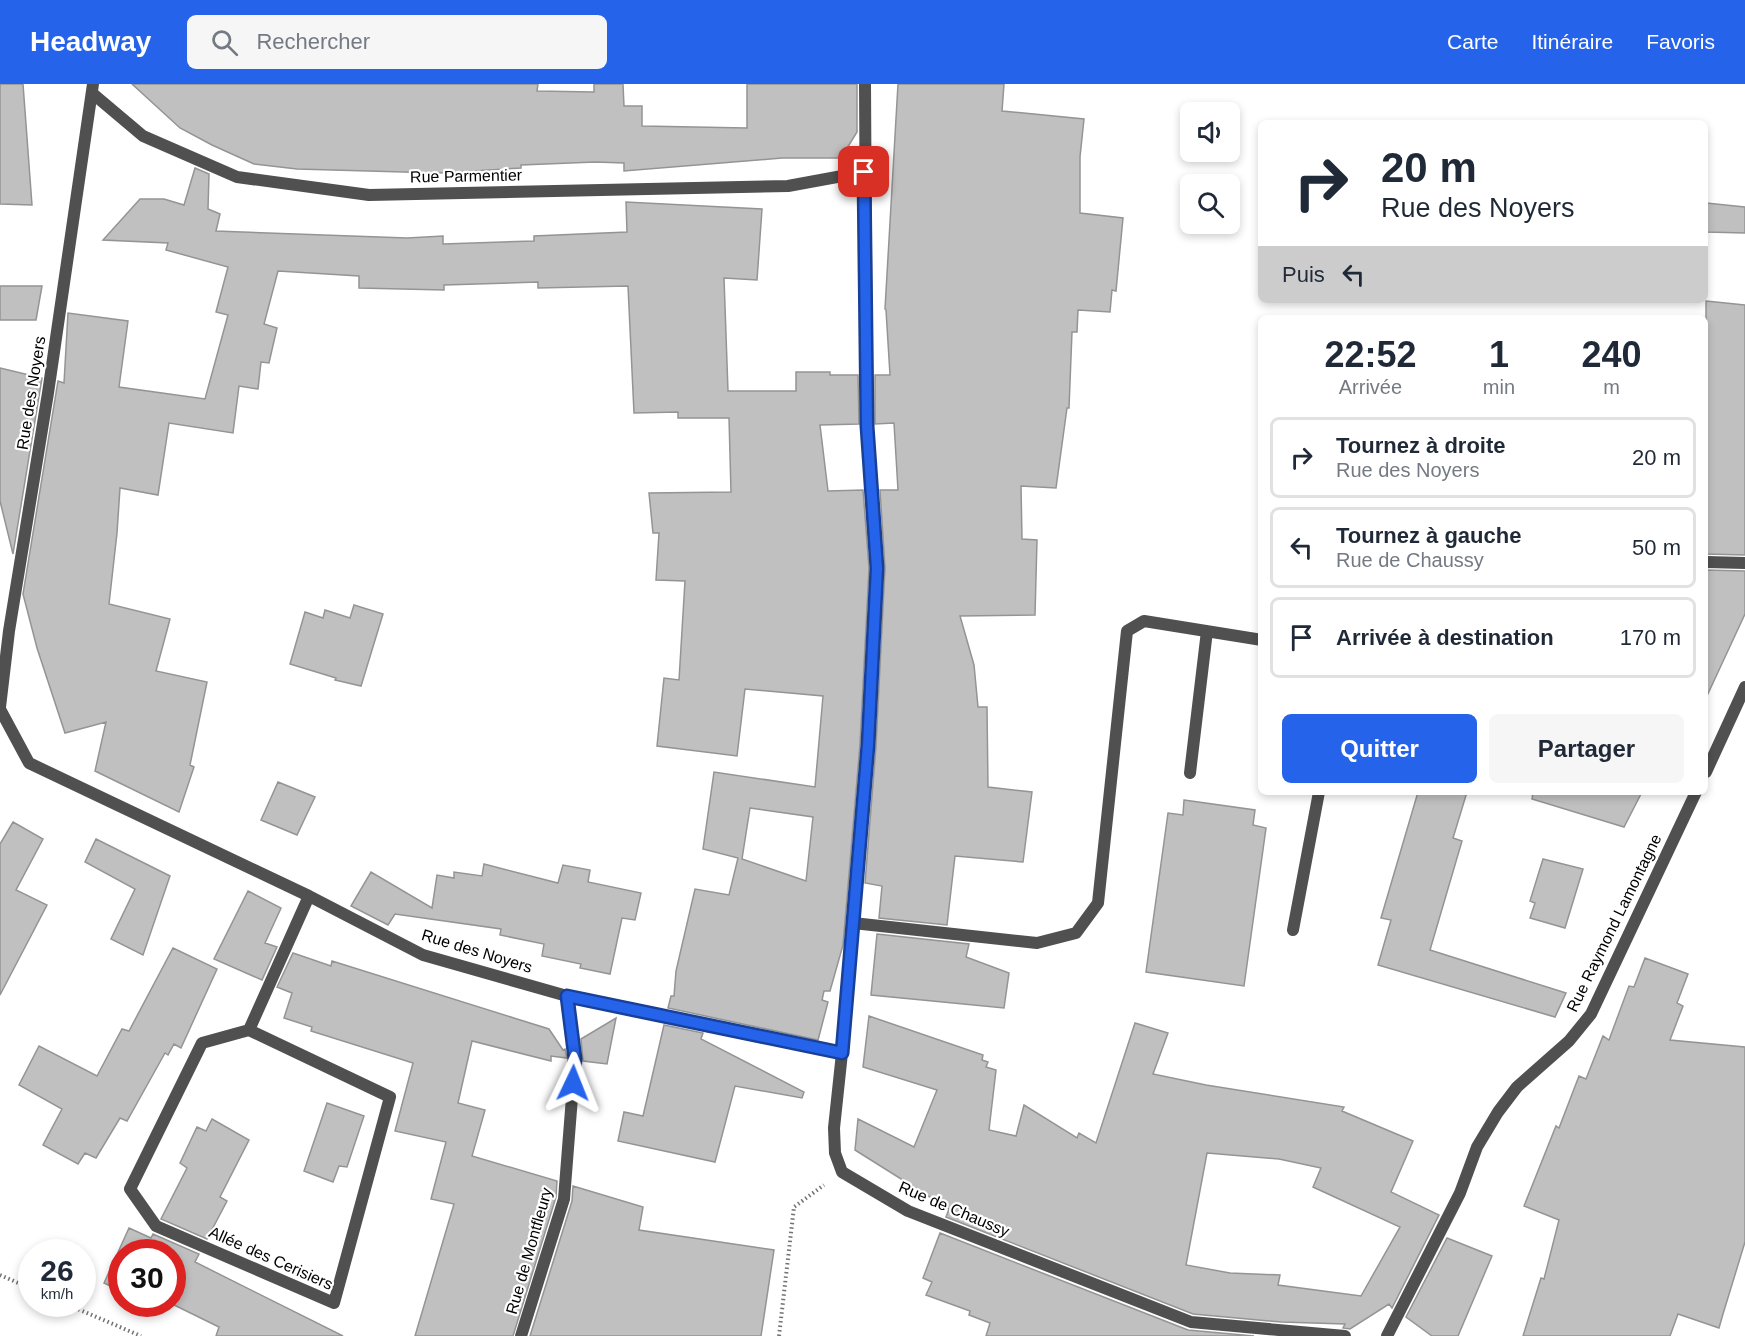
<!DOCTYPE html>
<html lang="fr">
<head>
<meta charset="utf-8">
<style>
  :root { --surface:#fff; --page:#f6f6f7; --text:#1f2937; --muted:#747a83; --line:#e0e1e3; --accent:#2563eb }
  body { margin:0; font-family:Arial,sans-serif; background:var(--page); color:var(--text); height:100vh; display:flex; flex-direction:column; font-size:22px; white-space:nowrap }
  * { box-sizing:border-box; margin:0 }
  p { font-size:20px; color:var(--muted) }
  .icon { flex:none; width:33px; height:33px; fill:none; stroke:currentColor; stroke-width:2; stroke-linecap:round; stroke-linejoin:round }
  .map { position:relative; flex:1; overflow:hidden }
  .sheet { position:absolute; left:1258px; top:231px; width:450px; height:480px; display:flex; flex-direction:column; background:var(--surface); border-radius:9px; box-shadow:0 3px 9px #0003 }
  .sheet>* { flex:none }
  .hud { position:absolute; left:1258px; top:36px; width:450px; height:183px; border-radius:9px; box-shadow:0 3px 9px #0003; background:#fff; color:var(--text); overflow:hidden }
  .controls { position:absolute; left:1180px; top:18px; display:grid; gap:12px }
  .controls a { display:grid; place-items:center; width:60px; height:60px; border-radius:9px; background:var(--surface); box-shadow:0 3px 9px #0003; font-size:30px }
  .speed { position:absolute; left:18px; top:1155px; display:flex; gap:12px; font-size:30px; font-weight:700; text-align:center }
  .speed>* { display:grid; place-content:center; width:78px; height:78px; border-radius:50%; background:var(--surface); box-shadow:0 3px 9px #0003; line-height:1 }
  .speed small { font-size:15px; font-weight:400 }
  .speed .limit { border:9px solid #d22; background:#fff; color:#111 }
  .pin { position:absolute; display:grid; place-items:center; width:51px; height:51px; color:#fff; margin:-26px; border-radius:12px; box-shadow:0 3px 9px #0006 }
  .me { position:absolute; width:66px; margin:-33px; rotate:2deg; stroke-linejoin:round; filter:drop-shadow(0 0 4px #0008) }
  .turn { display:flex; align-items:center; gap:21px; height:126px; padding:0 24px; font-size:27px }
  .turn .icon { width:78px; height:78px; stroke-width:2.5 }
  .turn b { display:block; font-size:42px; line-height:51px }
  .then { display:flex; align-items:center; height:57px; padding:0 24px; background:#0003; gap:12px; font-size:22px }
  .eta { display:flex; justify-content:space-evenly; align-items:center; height:102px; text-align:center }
  .eta b { font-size:36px; font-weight:600; line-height:42px }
  .action { display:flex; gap:12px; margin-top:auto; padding:12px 24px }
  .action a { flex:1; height:69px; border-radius:9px; background:var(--accent); color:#fff; font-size:24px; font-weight:600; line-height:69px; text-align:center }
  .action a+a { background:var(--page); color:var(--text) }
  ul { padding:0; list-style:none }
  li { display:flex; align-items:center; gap:18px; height:81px; margin:0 12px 9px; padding:0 12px; border:3px solid var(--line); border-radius:9px }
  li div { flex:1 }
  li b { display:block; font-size:22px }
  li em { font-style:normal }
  header { display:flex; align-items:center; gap:36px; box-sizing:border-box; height:84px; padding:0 30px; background:var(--accent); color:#fff }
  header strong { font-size:28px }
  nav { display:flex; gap:33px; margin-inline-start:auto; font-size:21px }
  .search { width:420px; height:54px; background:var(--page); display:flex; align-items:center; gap:15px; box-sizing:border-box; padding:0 21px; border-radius:9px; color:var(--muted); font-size:22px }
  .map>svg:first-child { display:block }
  .building { fill:#c0c0c0; stroke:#949494; stroke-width:1.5; fill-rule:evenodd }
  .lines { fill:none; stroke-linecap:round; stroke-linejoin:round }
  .path { stroke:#727272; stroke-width:4; stroke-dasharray:1.5 3; stroke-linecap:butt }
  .service { stroke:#505050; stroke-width:12 }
  .minor { stroke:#505050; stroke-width:12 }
  .route-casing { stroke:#184099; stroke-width:15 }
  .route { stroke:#2563eb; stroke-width:10 }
  .labels { text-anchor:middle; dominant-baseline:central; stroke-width:4.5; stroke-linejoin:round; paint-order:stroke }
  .street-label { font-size:16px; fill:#000; stroke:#fff }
</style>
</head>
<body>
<header>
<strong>Headway</strong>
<div class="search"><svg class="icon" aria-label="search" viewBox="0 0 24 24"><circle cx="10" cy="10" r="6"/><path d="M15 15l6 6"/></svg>Rechercher</div>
<nav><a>Carte</a><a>Itinéraire</a><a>Favoris</a></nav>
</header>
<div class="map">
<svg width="1745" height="1252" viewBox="0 0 1745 1252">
  <rect width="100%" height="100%" fill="#fff"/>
  <path class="building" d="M 0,0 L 23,0 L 32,121 L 0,120 Z
    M 132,0 L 538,0 L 537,7 L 594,8 L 594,0 L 623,0 L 624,22 L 642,22 L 642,42 L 747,44 L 747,0 L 857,0 L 857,48 L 841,74 L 782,74 L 624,87 L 624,79 L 595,78 L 521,81 L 521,84 L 439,89 L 297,85 L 254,80 L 212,61 L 180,44 Z
    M 898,0 L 1004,0 L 1002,27 L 1084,35 L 1080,73 L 1080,129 L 1123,134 L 1116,207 L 1112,206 L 1110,228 L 1078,226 L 1077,248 L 1072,248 L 1069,324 L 1067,324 L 1056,404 L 1021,402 L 1022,455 L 1037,456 L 1035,531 L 960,532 L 974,581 L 978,623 L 987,623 L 988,703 L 1032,708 L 1023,778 L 955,772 L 947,841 L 879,834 L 882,802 L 865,799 L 876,662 L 885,484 L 880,406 L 898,406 L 894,339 L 875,340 L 875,291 L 890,291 L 886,226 L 885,225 Z
    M 195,84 L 209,90 L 208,125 L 220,130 L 216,147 L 407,154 L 443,152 L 443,160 L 534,157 L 534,152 L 627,148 L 626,118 L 762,125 L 757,196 L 724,194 L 728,307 L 796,307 L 796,288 L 830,288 L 830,291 L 858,291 L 859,340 L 820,341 L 828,407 L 863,406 L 869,484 L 860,660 L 843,861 L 830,907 L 824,907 L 822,916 L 828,918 L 818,956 L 668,924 L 671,912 L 674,912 L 676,887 L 695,805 L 729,811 L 738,774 L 703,765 L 714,688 L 815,703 L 823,612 L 745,605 L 737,672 L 657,662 L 664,594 L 679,596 L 685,497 L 656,496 L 659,449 L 653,449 L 649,409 L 731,408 L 729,334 L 678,334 L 678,328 L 634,329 L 628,202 L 538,204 L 538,198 L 444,201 L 444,206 L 359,204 L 359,192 L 278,187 L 264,240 L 277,244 L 269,279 L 261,278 L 258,305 L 239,302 L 233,349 L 169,339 L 158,411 L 120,404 L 117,449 L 109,520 L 170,535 L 156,587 L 207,598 L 190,681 L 194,683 L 179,728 L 95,687 L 106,638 L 65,649 L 37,564 L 23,510 L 58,297 L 64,299 L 68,229 L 128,237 L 119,303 L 205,315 L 228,231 L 216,228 L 228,183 L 166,166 L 168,159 L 103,156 L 140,115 L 164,115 L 184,121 ZM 750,724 L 813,733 L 806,797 L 742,775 Z
    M 1706,119 L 1745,123 L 1745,149 L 1706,148 Z
    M 0,202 L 42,202 L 36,236 L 0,236 Z
    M 1706,217 L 1745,221 L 1745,471 L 1706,470 Z
    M 0,284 L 42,294 L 13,470 L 0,417 Z
    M 1706,486 L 1745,487 L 1745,530 L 1706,614 Z
    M 354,521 L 383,530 L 361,602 L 335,596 L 336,594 L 290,580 L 305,528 L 323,534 L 325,526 L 350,534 Z
    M 278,698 L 315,713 L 297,751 L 261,736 Z
    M 1418,708 L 1467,708 L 1453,754 L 1462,757 L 1430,866 L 1566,909 L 1555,933 L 1378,881 L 1391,836 L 1381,834 Z
    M 1533,708 L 1642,708 L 1624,743 L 1532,715 Z
    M 1184,716 L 1255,726 L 1253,741 L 1266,744 L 1244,902 L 1146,888 L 1168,729 L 1183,731 Z
    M 13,738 L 43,755 L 16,806 L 47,821 L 0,911 L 0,760 Z
    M 96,755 L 170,792 L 143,871 L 111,855 L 135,805 L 85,778 Z
    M 1543,775 L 1583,785 L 1565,844 L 1530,834 L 1535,819 L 1530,817 Z
    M 484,780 L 558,799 L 563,781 L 590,786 L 588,798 L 641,809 L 635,836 L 622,834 L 610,890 L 580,884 L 581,880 L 542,872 L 544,860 L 500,851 L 501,845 L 395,830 L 388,841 L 351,822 L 371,788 L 432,824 L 437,791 L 454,794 L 454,788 L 482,792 Z
    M 248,807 L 281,824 L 265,859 L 277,863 L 262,896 L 214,875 Z
    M 877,850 L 969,860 L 966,873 L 1009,889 L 1004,924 L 871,911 Z
    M 173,864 L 217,885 L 181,964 L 174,960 L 168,971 L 165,969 L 127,1037 L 120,1034 L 96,1074 L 85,1069 L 78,1080 L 43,1061 L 62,1025 L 19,1001 L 39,962 L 97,992 L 122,945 L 129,947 Z
    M 293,869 L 331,882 L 332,877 L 549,945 L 563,966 L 565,965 L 567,974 L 551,972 L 551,977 L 472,957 L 458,1019 L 485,1026 L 472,1072 L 557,1097 L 556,1113 L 513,1252 L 415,1252 L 454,1120 L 431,1115 L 446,1058 L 395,1047 L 413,979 L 311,947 L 312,943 L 284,934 L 292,909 L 277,903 Z
    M 1645,874 L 1688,890 L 1677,919 L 1683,922 L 1670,956 L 1745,963 L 1745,1158 L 1723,1230 L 1719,1244 L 1678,1230 L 1670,1252 L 1523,1252 L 1541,1194 L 1544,1195 L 1559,1136 L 1524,1122 L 1556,1042 L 1559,1044 L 1579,992 L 1586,995 L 1603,952 L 1609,956 L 1629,902 L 1634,903 Z
    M 869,932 L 983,971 L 982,976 L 988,978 L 986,983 L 996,986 L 989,1046 L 1016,1052 L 1024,1021 L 1077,1054 L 1079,1049 L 1096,1059 L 1135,939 L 1168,949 L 1153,990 L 1206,1001 L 1344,1023 L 1342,1027 L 1413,1057 L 1391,1108 L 1439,1131 L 1392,1224 L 1389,1220 L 1350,1245 L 1343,1244 L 1345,1240 L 1281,1238 L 1193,1230 L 946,1133 L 949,1125 L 855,1066 L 858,1035 L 914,1063 L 937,1006 L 863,983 ZM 1207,1069 L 1279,1075 L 1321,1084 L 1313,1103 L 1400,1143 L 1361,1212 L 1278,1201 L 1280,1191 L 1230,1189 L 1186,1181 Z
    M 616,934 L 607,980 L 583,977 L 581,955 Z
    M 664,941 L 703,949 L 701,955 L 804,1008 L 802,1014 L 735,1002 L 715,1078 L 618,1057 L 624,1028 L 643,1032 Z
    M 327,1019 L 364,1032 L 347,1083 L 339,1082 L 333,1098 L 304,1087 Z
    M 212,1035 L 249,1056 L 220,1113 L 227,1117 L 207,1155 L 161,1135 L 187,1084 L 180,1079 L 197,1043 L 206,1047 Z
    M 573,1102 L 643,1123 L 639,1146 L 774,1166 L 761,1252 L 530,1252 L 572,1117 Z
    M 129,1144 L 151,1154 L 153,1150 L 199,1170 L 195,1178 L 343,1252 L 216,1252 L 219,1243 L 172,1220 L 172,1168 L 122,1168 L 122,1207 L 104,1199 Z
    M 940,1149 L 1188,1246 L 1254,1252 L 986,1252 L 990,1239 L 969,1231 L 970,1227 L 926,1211 L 932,1198 L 923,1194 Z
    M 1447,1154 L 1492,1172 L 1458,1252 L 1432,1252 L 1406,1233 Z"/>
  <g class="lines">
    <path class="path" d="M 0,1191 L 32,1205
      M 66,1220 L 141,1252
      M 779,1252 L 794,1123 L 824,1101"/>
    <path class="service" d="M 1706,478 L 1745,479
      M 1190,689 L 1207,547
      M 853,839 L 1037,859 L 1076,849 L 1098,819 L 1127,547 L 1144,537 L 1262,556
      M 1293,846 L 1319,708"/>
    <path class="minor" d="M 865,0 L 867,342 L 877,484 L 868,661 L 842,969 L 834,1044 L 835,1069 L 842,1088 L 908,1127 L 1191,1238 L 1345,1252
      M 92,9 L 143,52 L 237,93 L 369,111 L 788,102 L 864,88
      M 0,623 L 9,547 L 48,309 L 93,0
      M 0,625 L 29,679 L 309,812 L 423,871 L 567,912 L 842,969
      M 1706,688 L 1745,603
      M 249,946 L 390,1013 L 334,1219 L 156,1142 L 130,1105 L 202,959 L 249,946 L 309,812
      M 521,1252 L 564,1115 L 575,975 L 567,912
      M 1387,1252 L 1460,1109 L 1477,1063 L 1498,1028 L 1517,1003 L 1569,957 L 1591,930 L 1696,708"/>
  </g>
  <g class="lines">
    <g class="route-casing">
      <path id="route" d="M 573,999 L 575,975 L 567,912 L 842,969 L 868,661 L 877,484 L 867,342 L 864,88"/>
    </g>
    <use href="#route" class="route"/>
  </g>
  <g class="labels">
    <g class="street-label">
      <text transform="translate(466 92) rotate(-1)">Rue Parmentier</text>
      <text transform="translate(31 309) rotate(-81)">Rue des Noyers</text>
      <text transform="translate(1614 839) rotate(-64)">Rue Raymond Lamontagne</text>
      <text transform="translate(477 867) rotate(17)">Rue des Noyers</text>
      <text transform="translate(954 1125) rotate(23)">Rue de Chaussy</text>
      <text transform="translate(529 1167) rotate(-74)">Rue de Montfleury</text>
      <text transform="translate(271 1174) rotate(24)">Allée des Cerisiers</text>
    </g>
  </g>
</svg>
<div class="controls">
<a><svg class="icon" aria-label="sound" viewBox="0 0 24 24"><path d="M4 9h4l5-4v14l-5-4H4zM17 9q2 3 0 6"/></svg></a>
<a><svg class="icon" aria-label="search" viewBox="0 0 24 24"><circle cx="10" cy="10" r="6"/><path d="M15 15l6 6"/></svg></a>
</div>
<div class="speed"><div>26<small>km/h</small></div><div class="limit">30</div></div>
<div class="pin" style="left:864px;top:88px;background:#d93025"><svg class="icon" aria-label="arrive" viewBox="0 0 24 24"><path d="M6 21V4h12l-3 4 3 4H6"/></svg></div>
<svg class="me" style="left:573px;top:999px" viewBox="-20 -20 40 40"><path d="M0-17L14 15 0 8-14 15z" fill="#2563eb" stroke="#fff" stroke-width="4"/></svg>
<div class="hud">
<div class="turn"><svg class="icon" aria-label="right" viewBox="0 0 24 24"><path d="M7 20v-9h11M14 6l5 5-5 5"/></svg><div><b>20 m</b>Rue des Noyers</div></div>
<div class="then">Puis<svg class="icon" aria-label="left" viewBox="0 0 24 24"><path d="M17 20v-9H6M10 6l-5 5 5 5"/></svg></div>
</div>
<section class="sheet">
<div class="eta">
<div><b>22:52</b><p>Arrivée</p></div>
<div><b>1</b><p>min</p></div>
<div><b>240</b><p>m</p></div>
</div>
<ul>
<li><svg class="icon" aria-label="right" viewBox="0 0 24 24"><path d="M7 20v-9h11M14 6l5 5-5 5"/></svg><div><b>Tournez à droite</b><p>Rue des Noyers</p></div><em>20 m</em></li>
<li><svg class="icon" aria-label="left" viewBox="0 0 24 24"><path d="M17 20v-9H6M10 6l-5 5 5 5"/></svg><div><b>Tournez à gauche</b><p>Rue de Chaussy</p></div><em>50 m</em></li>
<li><svg class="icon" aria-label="arrive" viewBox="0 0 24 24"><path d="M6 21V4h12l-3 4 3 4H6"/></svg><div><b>Arrivée à destination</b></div><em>170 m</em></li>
</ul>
<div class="action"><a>Quitter</a><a>Partager</a></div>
</section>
</div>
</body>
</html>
